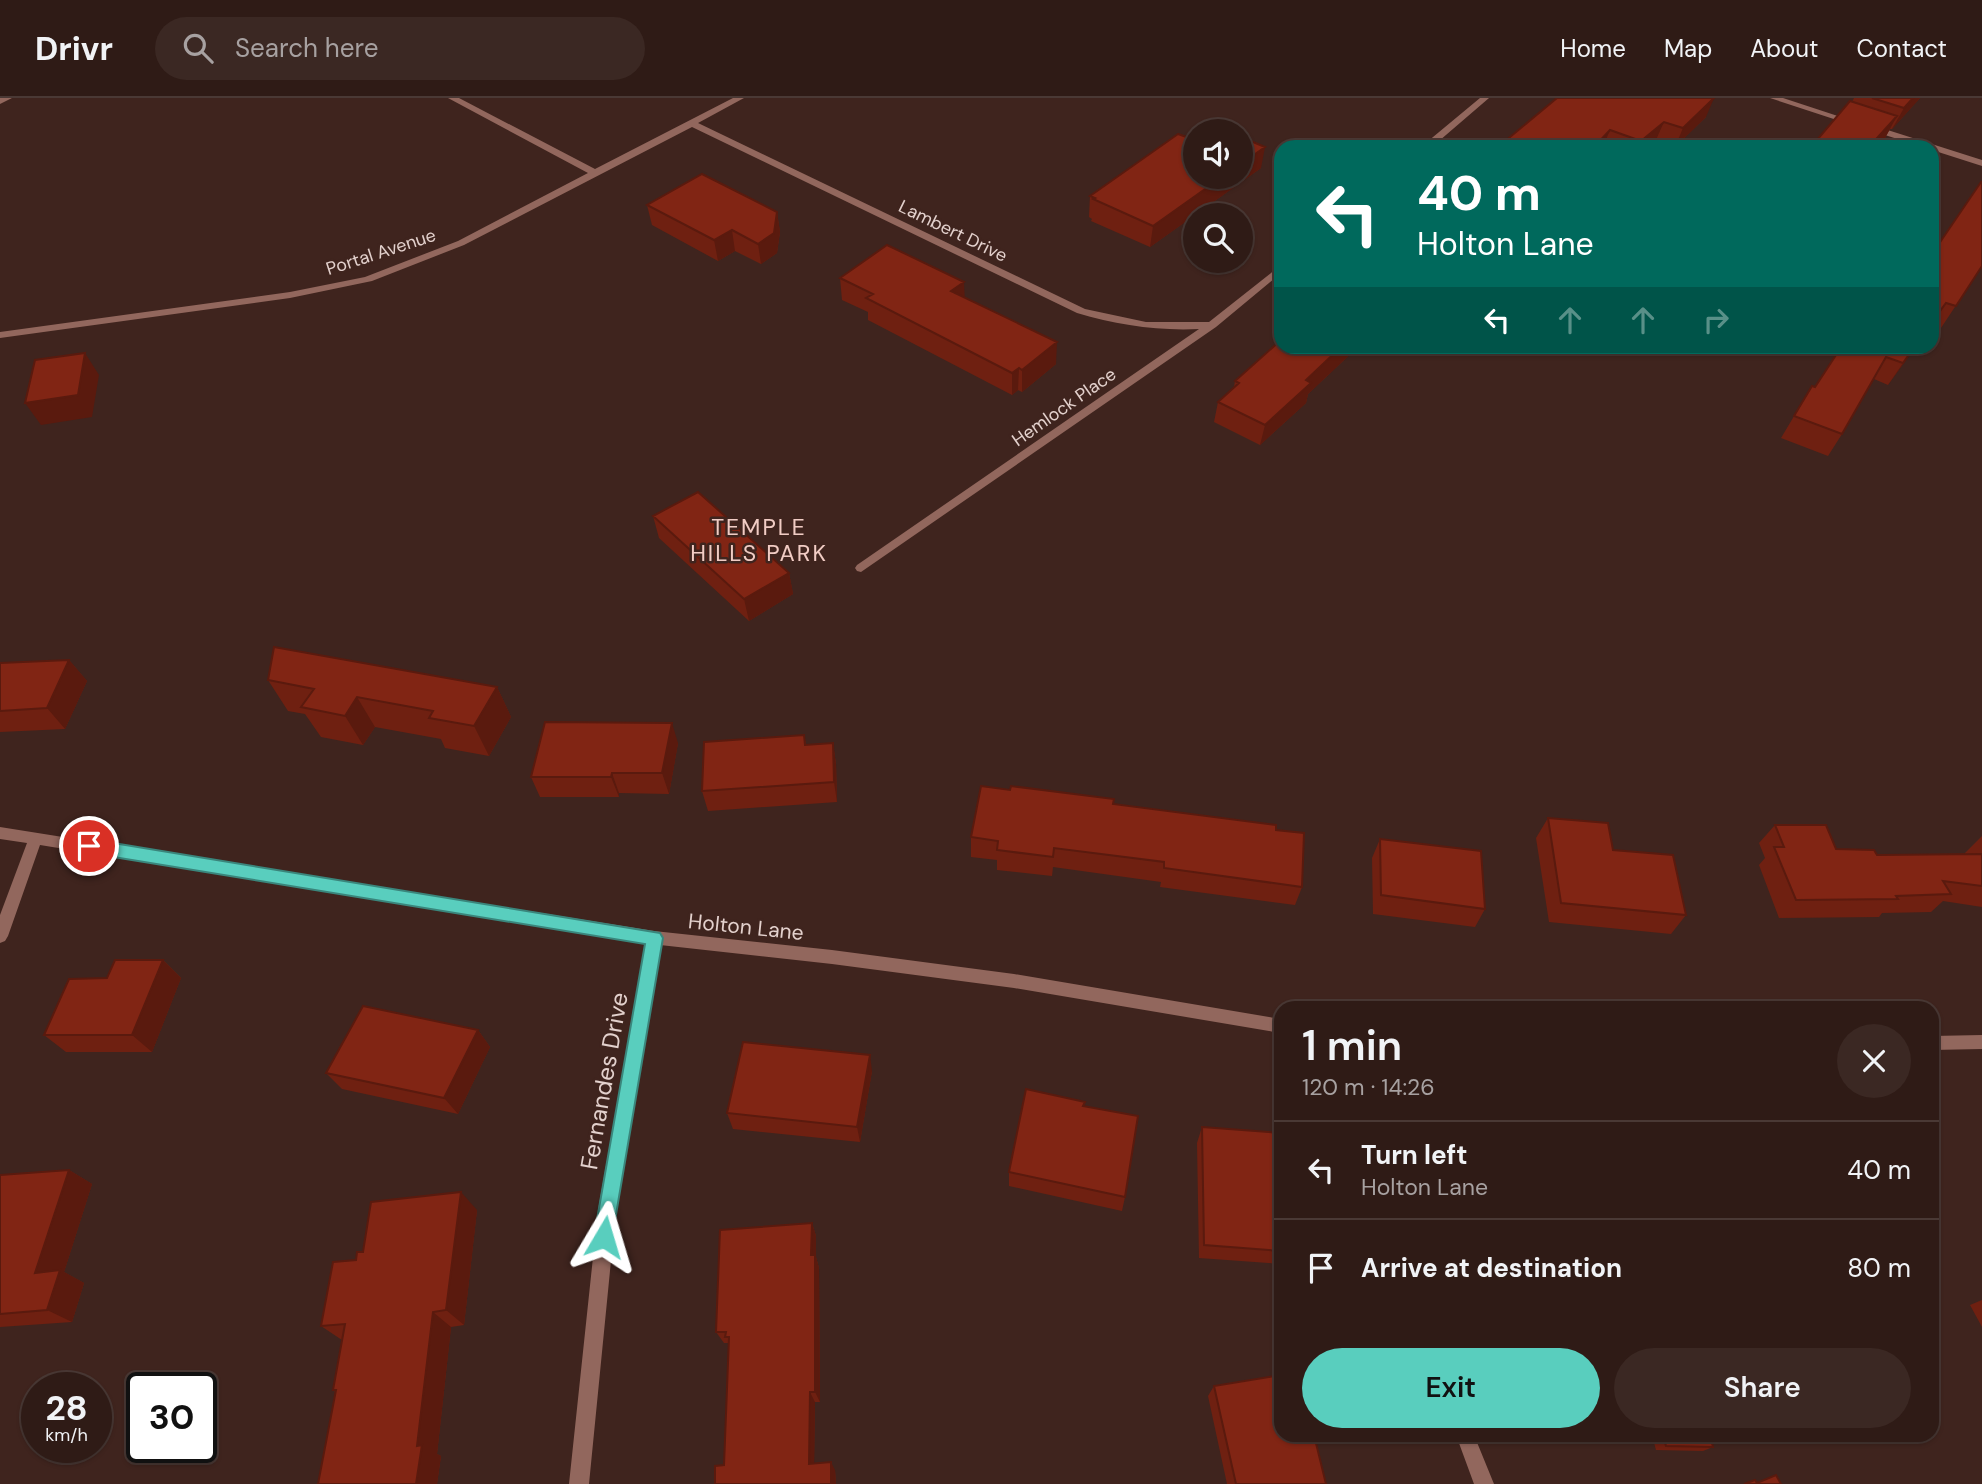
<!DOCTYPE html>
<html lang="en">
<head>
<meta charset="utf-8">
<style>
  :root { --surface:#2f1b16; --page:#3b2823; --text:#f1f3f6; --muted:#a7a1a1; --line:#4a3935; --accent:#59cebe }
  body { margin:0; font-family:"DM Sans",sans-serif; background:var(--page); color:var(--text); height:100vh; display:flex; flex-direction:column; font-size:26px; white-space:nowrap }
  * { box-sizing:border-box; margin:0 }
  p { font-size:23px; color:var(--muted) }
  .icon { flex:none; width:38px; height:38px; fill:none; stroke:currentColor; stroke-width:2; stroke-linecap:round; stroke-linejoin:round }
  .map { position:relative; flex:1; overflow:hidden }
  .drawer { position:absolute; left:1274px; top:903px; width:665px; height:441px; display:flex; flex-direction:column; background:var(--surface); border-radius:21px; box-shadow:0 2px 5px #0004,0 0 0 2px var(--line) }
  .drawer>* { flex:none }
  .top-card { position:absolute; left:1274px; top:42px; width:665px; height:214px; border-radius:21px; box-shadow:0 2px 5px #0004,0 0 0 2px var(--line); background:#00695c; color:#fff; overflow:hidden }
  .fabs { position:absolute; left:1183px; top:21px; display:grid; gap:14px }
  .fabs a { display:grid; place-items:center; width:70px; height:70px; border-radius:50%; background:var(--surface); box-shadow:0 2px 5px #0004,0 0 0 2px var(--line); font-size:35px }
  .speed { position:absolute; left:21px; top:1274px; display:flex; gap:14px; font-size:35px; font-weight:700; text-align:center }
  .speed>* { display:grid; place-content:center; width:91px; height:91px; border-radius:50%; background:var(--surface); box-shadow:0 2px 5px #0004,0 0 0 2px var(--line); line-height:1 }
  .speed small { font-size:18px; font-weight:400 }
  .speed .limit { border:4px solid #111; border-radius:10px; background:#fff; color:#111 }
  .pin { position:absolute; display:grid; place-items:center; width:60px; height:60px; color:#fff; margin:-30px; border:4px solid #fff; border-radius:50%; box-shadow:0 2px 7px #0007 }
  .me { position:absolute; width:77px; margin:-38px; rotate:7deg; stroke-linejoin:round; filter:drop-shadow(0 0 5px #0008) }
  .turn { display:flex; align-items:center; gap:24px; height:147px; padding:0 28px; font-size:32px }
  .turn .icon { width:91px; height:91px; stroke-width:2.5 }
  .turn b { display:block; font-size:49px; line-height:60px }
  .lanes { display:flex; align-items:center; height:66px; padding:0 28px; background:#0003; justify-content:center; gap:35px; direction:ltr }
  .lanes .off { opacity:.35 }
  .round { display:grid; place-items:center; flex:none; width:74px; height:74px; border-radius:37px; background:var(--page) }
  .overview { display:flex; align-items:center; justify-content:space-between; height:119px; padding:0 28px }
  h1 { font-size:42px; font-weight:600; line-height:52px }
  .action { display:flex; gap:14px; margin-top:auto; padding:14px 28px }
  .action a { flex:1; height:80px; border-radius:42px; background:var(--accent); color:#111; font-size:28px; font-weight:600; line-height:80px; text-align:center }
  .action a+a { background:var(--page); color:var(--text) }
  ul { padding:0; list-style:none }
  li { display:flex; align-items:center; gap:21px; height:98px; padding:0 28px; border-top:2px solid var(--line) }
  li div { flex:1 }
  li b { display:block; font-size:26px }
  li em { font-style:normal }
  header { display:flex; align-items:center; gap:42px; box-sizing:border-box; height:98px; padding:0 35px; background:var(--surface); border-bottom:2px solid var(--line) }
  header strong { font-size:33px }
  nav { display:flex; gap:38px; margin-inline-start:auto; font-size:24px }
  .search { width:490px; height:63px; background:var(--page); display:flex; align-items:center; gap:18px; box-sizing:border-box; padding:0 24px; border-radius:38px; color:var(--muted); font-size:26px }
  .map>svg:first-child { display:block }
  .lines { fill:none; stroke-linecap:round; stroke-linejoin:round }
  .street { fill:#92675d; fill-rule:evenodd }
  .wall { fill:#6f2011 }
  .shaded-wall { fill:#5a1a0e }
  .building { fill:#812514; stroke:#5a1a0e; stroke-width:2 }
  .route { fill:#59cebe; stroke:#3a867c; stroke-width:2 }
  .labels { text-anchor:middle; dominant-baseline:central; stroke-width:5; stroke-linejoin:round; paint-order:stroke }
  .far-street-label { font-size:18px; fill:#e3d1cd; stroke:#3f241e }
  .street-label { font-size:21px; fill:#e3d1cd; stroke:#3f241e }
  .neighbourhood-label { font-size:23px; letter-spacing:2px; fill:#f1ccc4; stroke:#3f241e }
  .near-street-label { font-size:24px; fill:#e3d1cd; stroke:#3f241e }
</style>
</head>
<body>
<header>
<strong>Drivr</strong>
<div class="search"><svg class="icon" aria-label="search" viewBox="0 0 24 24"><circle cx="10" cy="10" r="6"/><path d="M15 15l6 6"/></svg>Search here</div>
<nav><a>Home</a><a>Map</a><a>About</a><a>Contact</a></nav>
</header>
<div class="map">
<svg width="1982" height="1386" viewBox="0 0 1982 1386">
  <rect width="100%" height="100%" fill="#3f241e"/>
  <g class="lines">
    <path class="street" d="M 0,0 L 12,0 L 0,6 Z
      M 448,0 L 459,0 L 595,71 L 733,0 L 744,0 L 698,25 L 1085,211 L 1146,224 L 1209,224 L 1281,167 L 1281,175 L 1216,229 L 861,474 L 857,473 L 855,470 L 857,467 L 1199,231 C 1157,233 1117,227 1077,215 L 692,29 L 464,147 L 372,183 L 290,200 L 0,240 L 0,234 L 290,194 L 365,179 L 458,143 L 588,75 Z
      M 1480,0 L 1489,0 L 1432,49 L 1421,49 Z
      M 1770,0 L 1783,0 L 1856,24 L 1849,26 Z
      M 1869,28 L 1875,28 L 1982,62 L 1982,68 L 1932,52 L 1932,49 L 1923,49 L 1869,32 Z
      M 0,729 L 654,833 L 832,852 L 1014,876 L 1281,921 L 1281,935 L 1014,890 L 832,866 L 660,847 L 616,1112 L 589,1386 L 569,1386 L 598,1112 L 646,845 L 40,747 L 8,838 L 5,843 L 0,845 L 0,817 L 27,745 L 0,741 Z
      M 1982,937 L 1982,951 L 1932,952 L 1932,938 Z
      M 1456,1337 L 1474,1337 L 1494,1386 L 1474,1386 Z"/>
  </g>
  <path class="wall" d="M 1854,0 L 1920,0 L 1892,31 L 1890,31 L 1885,40 L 1876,49 L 1811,49 L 1852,4 Z
    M 1548,7 L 1706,19 L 1675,49 L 1671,49 L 1655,44 L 1649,49 L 1498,49 Z
    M 1261,70 L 1150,149 L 1091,123 L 1092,121 L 1089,119 L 1090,98 Z
    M 647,107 L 777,114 L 780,134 L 777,155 L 761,166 L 735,153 L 718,163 L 652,127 Z
    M 1932,156 L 1982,168 L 1941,230 L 1932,227 Z
    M 840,180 L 964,199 L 1056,266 L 1022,294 L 1018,292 L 1012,297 L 868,222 L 868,214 L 842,202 Z
    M 1281,248 L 1359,248 L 1308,296 L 1306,305 L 1260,347 L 1214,324 L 1218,304 L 1234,289 L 1235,283 Z
    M 1916,248 L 1888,287 L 1874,281 L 1842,336 L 1828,358 L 1781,340 L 1812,288 L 1815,289 L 1844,256 Z
    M 653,418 L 789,475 L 793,496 L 749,523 L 659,440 Z
    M 69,562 L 87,583 L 65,631 L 0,634 L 0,565 Z
    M 268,582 L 497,589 L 511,619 L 489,658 L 445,650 L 441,641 L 375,629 L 363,647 L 321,639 L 305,616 L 288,613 Z
    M 804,637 L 806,647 L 833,645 L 836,666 L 837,704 L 708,713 L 702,693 Z
    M 678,645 L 669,696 L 619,695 L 619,699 L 540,699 L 531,679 Z
    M 1113,706 L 1276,732 L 1302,789 L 1295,807 L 1160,789 L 1161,784 L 1053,769 L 1052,778 L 997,772 L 997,762 L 971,759 L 971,739 Z
    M 1548,720 L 1686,817 L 1671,836 L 1549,824 L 1536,740 Z
    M 1775,727 L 1836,751 L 1877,757 L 1965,756 L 1965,755 L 1982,738 L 1982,809 L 1943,803 L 1931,814 L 1882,815 L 1879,819 L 1779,820 L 1759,767 L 1765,760 L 1759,745 Z
    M 1380,741 L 1485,811 L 1475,829 L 1373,816 L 1372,760 Z
    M 163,862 L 181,880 L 152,954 L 66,954 L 44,937 L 107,880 Z
    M 478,932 L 490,949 L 458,1016 L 342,991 L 326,975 Z
    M 872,973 L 860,1044 L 733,1031 L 727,1015 Z
    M 1084,1008 L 1125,1099 L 1122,1113 L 1009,1088 L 1009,1074 Z
    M 1202,1029 L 1281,1035 L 1281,1166 L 1199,1160 L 1197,1045 Z
    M 69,1072 L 92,1086 L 64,1174 L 84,1185 L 72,1224 L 0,1229 L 0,1077 Z
    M 477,1112 L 464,1227 L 451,1229 L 437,1356 L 441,1358 L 437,1386 L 333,1292 L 342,1242 L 321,1228 L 356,1162 L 363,1154 Z
    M 812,1125 L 816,1138 L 816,1159 L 819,1170 L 820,1304 L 815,1304 L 814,1365 L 835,1372 L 836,1386 L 715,1386 L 724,1367 L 729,1245 L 724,1245 L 716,1234 Z
    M 1982,1202 L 1982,1229 L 1970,1207 Z
    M 1214,1288 L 1326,1386 L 1227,1386 L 1208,1298 Z
    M 1652,1337 L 1710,1337 L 1713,1349 L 1703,1353 L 1656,1352 Z"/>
  <path class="shaded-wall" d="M 1714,0 L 1706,19 L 1675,49 L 1683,30 Z
    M 1913,0 L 1920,0 L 1892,31 L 1904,10 Z
    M 1897,18 L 1885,40 L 1876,49 L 1869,49 Z
    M 1664,24 L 1655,44 L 1649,49 L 1639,49 L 1641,43 Z
    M 1610,32 L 1603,49 L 1594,49 Z
    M 1265,49 L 1261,70 L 1150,149 L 1153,128 L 1222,79 L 1241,79 L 1241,66 Z
    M 777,114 L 780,134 L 777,155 L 761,166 L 758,146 Z
    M 732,132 L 735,153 L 718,163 L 714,142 Z
    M 964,184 L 965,206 L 951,193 Z
    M 1057,244 L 1056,266 L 1022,294 L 1022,272 Z
    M 1342,248 L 1359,248 L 1308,296 L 1306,305 L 1260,347 L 1265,327 L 1306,282 Z
    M 1915,248 L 1916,248 L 1888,287 L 1903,265 Z
    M 85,255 L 99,277 L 92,319 L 41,327 L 25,305 Z
    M 1019,270 L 1018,292 L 1012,297 L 1012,275 Z
    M 789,475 L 793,496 L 749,523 L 744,501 Z
    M 69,562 L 87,583 L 65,631 L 47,610 Z
    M 497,589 L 511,619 L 489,658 L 474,628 Z
    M 357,599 L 375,629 L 363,647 L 345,618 Z
    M 672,625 L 678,645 L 669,696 L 662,675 Z
    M 833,645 L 836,666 L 837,704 L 834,684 Z
    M 612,675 L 619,695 L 619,699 L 611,679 Z
    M 163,862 L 181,880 L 152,954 L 132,937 Z
    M 478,932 L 490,949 L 458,1016 L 444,1000 Z
    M 870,957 L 872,973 L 860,1044 L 857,1029 Z
    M 69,1072 L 92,1086 L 64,1174 L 84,1185 L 72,1224 L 47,1212 L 35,1175 Z
    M 461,1094 L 477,1112 L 464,1227 L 446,1212 Z
    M 812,1125 L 816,1138 L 816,1159 L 819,1170 L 820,1304 L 815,1294 L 811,1157 Z
    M 433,1214 L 451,1229 L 437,1356 L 441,1358 L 437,1386 L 416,1386 L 417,1348 Z
    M 810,1294 L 815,1304 L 814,1374 L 809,1366 Z
    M 831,1364 L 835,1372 L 836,1386 L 831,1386 Z"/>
  <path class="building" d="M 1557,0 L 1714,0 L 1683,30 L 1664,24 L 1641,43 L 1610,32 L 1594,49 L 1498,49 Z
    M 1872,0 L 1913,0 L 1904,10 Z
    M 1850,3 L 1897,18 L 1869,49 L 1811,49 Z
    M 1217,31 L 1224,33 L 1213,33 Z
    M 1178,36 L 1195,42 L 1195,79 L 1222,79 L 1153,128 L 1093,101 L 1095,100 L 1090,98 Z
    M 1241,39 L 1265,49 L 1241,66 Z
    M 702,76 L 777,114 L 774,135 L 758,146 L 732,132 L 714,142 L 647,107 Z
    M 1981,84 L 1982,85 L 1982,168 L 1956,208 L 1946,205 L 1932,224 L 1932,156 Z
    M 887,147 L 964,184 L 951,193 L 1057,244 L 1022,272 L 1019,270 L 1012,275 L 866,200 L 873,196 L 840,180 Z
    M 1281,242 L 1281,248 L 1342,248 L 1306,282 L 1311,285 L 1265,327 L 1218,304 L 1239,285 L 1235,283 Z
    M 1849,248 L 1915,248 L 1903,265 L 1886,259 L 1842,336 L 1794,318 L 1812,288 L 1815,289 L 1838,254 L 1844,256 Z
    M 85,255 L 78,297 L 25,305 L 35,262 Z
    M 698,394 L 789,475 L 744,501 L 653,418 Z
    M 274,549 L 497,589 L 474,628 L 429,620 L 433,613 L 357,599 L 345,618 L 301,609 L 314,591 L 268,582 Z
    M 69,562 L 47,610 L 0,613 L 0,565 Z
    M 545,624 L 672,625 L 662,675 L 612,675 L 611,679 L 531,679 Z
    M 804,637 L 805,647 L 833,645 L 834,684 L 702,693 L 704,644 Z
    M 981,688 L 1010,692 L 1011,688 L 1114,701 L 1113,706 L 1276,727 L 1276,732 L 1304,735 L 1302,789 L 1164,770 L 1164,764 L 1054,750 L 1053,759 L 997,752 L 998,743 L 971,739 Z
    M 1548,720 L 1608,725 L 1613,752 L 1673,757 L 1686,817 L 1561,805 Z
    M 1775,727 L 1826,727 L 1836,751 L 1874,752 L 1877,757 L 1982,756 L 1982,788 L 1943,783 L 1951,796 L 1896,798 L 1898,801 L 1796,802 L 1774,749 L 1784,749 Z
    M 1380,741 L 1481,753 L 1485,811 L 1381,797 Z
    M 115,862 L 163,862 L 132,937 L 44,937 L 69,881 L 107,880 Z
    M 363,908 L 478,932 L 444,1000 L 326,975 Z
    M 743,944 L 870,957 L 857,1029 L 727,1015 Z
    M 1026,991 L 1085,1004 L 1083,1008 L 1138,1018 L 1125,1099 L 1009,1074 Z
    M 1202,1029 L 1281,1035 L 1281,1153 L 1204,1147 Z
    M 69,1072 L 35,1175 L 60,1172 L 47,1212 L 0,1216 L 0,1077 Z
    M 461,1094 L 446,1212 L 433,1214 L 417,1348 L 422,1347 L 416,1386 L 318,1386 L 336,1292 L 333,1292 L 345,1226 L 321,1228 L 333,1164 L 356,1162 L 357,1154 L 363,1154 L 371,1104 Z
    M 812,1125 L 811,1157 L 815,1157 L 815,1294 L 810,1294 L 809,1366 L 831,1364 L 831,1386 L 715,1386 L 715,1368 L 724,1367 L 729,1239 L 725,1239 L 726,1234 L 716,1234 L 720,1132 Z
    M 1281,1277 L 1281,1337 L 1314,1337 L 1326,1386 L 1236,1386 L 1214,1288 Z
    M 1663,1337 L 1710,1337 L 1713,1349 L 1666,1348 Z
    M 1776,1377 L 1781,1386 L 1744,1386 L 1755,1382 L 1757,1385 Z"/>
  <path class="route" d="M 89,741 L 660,835 L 663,840 L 611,1146 L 604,1149 L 597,1146 L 594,1139 L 645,846 L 89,755 L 83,753 L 81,748 L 83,743 Z"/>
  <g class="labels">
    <g class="far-street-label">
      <text transform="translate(953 133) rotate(26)">Lambert Drive</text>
      <text transform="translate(381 154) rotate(-18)">Portal Avenue</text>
      <text transform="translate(1064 309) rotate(-35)">Hemlock Place</text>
    </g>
    <g class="street-label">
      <text transform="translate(746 829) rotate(6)">Holton Lane</text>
    </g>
    <g class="neighbourhood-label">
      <text x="759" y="429">TEMPLE<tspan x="759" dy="26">HILLS PARK</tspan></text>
    </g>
    <g class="near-street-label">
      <text transform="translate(604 983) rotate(-80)">Fernandes Drive</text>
    </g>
  </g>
</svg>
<div class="fabs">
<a><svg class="icon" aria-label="sound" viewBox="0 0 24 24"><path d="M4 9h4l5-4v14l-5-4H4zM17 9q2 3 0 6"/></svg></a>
<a><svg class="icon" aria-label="search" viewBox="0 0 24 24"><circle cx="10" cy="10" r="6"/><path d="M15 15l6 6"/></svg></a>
</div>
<div class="speed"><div>28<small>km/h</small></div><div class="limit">30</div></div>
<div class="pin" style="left:89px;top:748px;background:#d93025"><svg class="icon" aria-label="arrive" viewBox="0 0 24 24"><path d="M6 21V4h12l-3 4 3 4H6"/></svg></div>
<svg class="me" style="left:604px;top:1139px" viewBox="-20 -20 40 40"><path d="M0-17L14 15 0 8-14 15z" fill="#59cebe" stroke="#fff" stroke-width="4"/></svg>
<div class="top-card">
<div class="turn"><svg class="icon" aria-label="left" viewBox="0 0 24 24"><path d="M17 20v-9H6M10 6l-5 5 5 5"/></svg><div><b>40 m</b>Holton Lane</div></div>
<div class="lanes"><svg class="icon" aria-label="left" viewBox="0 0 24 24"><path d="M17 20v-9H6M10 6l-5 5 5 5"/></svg><svg class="icon off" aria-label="ahead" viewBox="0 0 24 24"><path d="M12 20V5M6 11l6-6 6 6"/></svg><svg class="icon off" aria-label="ahead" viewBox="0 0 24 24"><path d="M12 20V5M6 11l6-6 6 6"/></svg><svg class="icon off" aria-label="right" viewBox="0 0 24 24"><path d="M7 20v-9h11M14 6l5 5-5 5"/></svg></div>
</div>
<section class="drawer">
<div class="overview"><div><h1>1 min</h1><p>120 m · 14:26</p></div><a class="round"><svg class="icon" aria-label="close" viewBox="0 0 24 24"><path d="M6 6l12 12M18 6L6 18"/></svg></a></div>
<ul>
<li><svg class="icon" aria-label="left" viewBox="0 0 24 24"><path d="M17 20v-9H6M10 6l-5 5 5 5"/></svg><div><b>Turn left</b><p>Holton Lane</p></div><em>40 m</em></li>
<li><svg class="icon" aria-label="arrive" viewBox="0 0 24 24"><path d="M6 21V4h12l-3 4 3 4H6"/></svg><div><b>Arrive at destination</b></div><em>80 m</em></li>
</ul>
<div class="action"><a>Exit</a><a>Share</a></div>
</section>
</div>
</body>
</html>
